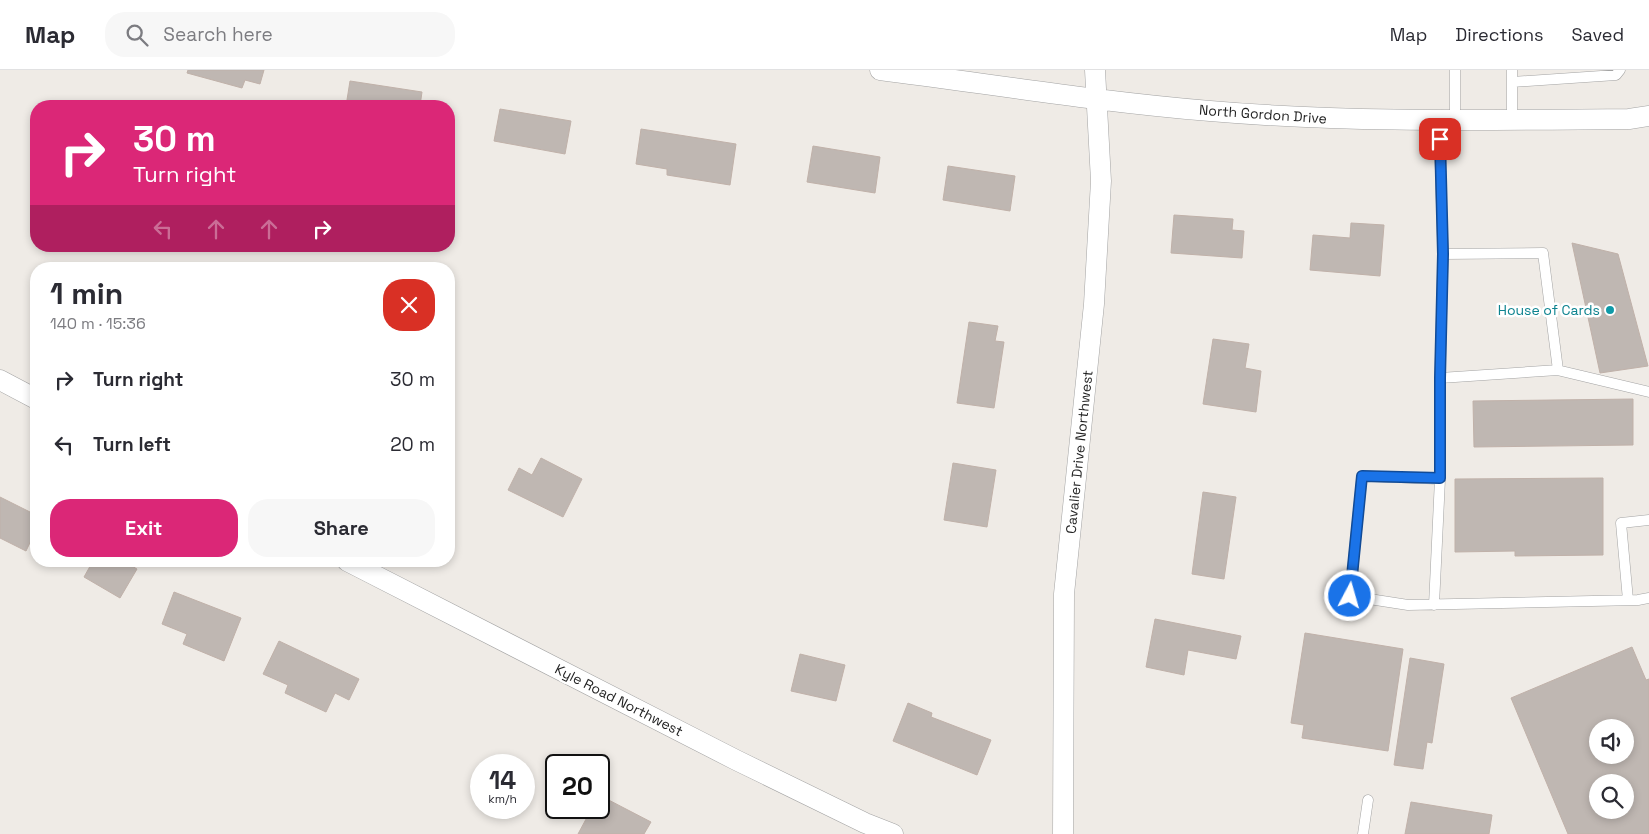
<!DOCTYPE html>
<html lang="en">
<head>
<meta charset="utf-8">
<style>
  :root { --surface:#fff; --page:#f7f7f7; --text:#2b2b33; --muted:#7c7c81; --line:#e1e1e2; --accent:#db2777 }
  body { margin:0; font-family:"Space Grotesk",sans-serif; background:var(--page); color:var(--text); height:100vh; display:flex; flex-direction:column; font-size:19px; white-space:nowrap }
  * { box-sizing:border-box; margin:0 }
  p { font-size:16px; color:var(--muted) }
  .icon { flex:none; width:28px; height:28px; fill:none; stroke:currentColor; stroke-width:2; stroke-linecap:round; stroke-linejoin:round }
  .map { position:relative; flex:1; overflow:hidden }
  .details { position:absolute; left:30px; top:192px; width:425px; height:305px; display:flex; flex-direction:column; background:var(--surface); border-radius:20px; box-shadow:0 2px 8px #0003 }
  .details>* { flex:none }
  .guide { position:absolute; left:30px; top:30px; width:425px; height:152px; border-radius:20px; box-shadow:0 2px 8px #0003; background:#db2777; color:#fff; overflow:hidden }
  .fabs { position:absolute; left:1589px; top:649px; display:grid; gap:10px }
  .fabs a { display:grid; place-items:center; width:45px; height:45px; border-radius:50%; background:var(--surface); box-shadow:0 2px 8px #0003; font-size:25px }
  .speed { position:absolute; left:470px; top:684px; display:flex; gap:10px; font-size:25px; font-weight:700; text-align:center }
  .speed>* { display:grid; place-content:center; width:65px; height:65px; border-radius:50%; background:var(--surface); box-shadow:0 2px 8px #0003; line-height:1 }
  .speed small { font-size:12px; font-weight:400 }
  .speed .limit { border:2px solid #111; border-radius:8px; background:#fff; color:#111 }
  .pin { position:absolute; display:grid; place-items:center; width:42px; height:42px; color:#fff; margin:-21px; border-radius:10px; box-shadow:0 2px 8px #0006 }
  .me { position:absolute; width:55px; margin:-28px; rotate:6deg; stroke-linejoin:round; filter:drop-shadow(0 0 4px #0008) }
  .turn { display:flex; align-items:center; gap:18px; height:105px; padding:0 20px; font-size:22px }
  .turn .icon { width:65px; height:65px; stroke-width:2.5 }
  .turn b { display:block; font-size:35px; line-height:42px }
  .lanes { display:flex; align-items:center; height:48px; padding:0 20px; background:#0003; justify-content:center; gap:25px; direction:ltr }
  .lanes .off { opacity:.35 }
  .round { display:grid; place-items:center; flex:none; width:52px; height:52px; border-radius:20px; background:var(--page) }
  .overview { display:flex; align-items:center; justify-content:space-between; height:85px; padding:0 20px }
  h1 { font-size:30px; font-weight:800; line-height:38px }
  .action { display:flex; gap:10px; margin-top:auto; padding:10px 20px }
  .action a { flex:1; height:58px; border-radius:20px; background:var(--accent); color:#fff; font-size:20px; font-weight:800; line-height:58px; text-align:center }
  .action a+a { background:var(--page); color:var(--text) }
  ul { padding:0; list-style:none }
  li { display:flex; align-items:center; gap:15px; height:65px; padding:0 20px }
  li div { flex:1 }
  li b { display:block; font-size:19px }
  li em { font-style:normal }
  header { display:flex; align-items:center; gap:30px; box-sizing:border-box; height:70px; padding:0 25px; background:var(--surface); border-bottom:1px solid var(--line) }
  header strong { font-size:24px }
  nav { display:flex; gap:28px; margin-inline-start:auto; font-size:18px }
  .search { width:350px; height:45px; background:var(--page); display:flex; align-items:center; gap:12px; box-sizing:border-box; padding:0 18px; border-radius:20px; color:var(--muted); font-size:19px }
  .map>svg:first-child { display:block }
  .building { fill:#bfb7b2; stroke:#c0b1a9; fill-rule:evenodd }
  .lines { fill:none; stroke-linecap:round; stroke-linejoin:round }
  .service-casing { stroke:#a3a3a3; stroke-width:11 }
  .minor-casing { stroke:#a3a3a3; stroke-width:21 }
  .service { stroke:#fff; stroke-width:10 }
  .minor { stroke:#fff; stroke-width:20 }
  .route-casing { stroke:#114b97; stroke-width:12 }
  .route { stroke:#1a73e8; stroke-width:9 }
  .culture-dot { fill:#0f9aa8; stroke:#fff; stroke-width:2 }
  .labels { text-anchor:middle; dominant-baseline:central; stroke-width:5; stroke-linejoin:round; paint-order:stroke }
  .street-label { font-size:14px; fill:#1f1f1f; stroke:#fff }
  .culture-label { font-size:14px; fill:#0d838f; stroke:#fff; text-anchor:end }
</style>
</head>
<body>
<header>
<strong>Map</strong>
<div class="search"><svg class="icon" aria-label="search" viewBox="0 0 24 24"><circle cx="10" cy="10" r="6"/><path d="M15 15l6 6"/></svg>Search here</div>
<nav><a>Map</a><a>Directions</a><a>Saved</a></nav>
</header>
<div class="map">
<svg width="1649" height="764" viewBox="0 0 1649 764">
  <rect width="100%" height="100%" fill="#efebe6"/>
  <path class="building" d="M 188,0 L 264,0 L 260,14 L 245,10 L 242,18 L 187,3 Z
    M 350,11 L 422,22 L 420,36 L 346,36 Z
    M 500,39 L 571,51 L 565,84 L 494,71 Z
    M 641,59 L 736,74 L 730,115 L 667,105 L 667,99 L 636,94 Z
    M 813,76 L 880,87 L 875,123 L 807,112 Z
    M 948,96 L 1015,106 L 1010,141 L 943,130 Z
    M 1174,145 L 1233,149 L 1232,160 L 1244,161 L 1242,188 L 1171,183 Z
    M 1351,153 L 1384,155 L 1380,206 L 1310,200 L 1313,165 L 1350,168 Z
    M 1572,173 L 1618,184 L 1648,296 L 1600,303 Z
    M 969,252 L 998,256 L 995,271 L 1004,272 L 994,338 L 957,333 Z
    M 1213,269 L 1249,274 L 1245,298 L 1261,301 L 1256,342 L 1203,334 Z
    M 1633,329 L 1633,375 L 1474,377 L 1473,331 Z
    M 541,388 L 582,409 L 563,447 L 508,420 L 519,398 L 532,405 Z
    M 953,393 L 996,400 L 987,457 L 944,450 Z
    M 1603,408 L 1603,485 L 1515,486 L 1515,481 L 1455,482 L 1455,409 Z
    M 1203,422 L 1236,427 L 1224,509 L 1192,504 Z
    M 0,427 L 36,445 L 36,460 L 26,481 L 0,468 Z
    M 93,491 L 123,491 L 137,499 L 120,528 L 84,507 Z
    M 174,522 L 241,548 L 224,591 L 183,574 L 187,564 L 162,554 Z
    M 1155,549 L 1241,566 L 1236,589 L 1188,580 L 1184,605 L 1146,597 Z
    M 1305,563 L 1403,579 L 1388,681 L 1302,668 L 1304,655 L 1291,653 Z
    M 279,571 L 359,609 L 349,630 L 335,623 L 326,642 L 285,623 L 288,615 L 263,604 Z
    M 1632,577 L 1646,610 L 1649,609 L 1649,764 L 1568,764 L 1511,628 ZM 1598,658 L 1625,658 L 1625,685 L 1598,685 ZM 1598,712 L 1625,712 L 1625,740 L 1598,740 Z
    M 800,584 L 845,595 L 836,631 L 791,621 Z
    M 1410,588 L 1444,594 L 1432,673 L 1427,672 L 1423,699 L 1394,695 Z
    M 908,633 L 932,643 L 931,647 L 991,670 L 977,705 L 893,671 Z
    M 599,725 L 651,752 L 644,764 L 578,764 L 592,738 L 599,738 Z
    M 1411,732 L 1492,745 L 1489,764 L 1405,764 Z"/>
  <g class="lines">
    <g class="service-casing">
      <path id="service" d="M 1455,0 L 1455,50
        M 1512,0 L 1512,50
        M 1512,12 L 1616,5 L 1620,0
        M 1439,50 L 1443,184 L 1440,308 L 1440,409 L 1362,406 L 1350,526 L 1408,535 L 1638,530 L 1649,528
        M 1557,300 L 1649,322
        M 1440,308 L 1558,300 L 1543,183 L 1443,184
        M 1628,530 L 1621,453 L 1649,450
        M 1434,535 L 1440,409
        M 1363,764 L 1368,730"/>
    </g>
    <g class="minor-casing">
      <path id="minor" d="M 880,0 C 990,14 1100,32 1210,41 C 1349,53 1490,50 1629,49 L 1649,46
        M 0,310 L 36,329
        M 347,491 L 736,690 L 865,753 L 893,764
        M 1063,764 L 1064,524 L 1094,234 L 1101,111 L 1095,0"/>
    </g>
    <use href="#service" class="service"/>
    <use href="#minor" class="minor"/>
  </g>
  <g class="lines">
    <g class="route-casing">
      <path id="route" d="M 1350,526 L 1362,406 L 1440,408 L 1440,308 L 1443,184 L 1440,69"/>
    </g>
    <use href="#route" class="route"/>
  </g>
  <circle class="culture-dot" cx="1610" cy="240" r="5"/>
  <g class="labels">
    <g class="street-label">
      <text transform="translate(1263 44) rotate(4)">North Gordon Drive</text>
      <text transform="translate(1079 382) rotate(-84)">Cavalier Drive Northwest</text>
      <text transform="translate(619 630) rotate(27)">Kyle Road Northwest</text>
    </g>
    <g class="culture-label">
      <text x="1600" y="240">House of Cards</text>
    </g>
  </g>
</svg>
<div class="fabs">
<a><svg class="icon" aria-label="sound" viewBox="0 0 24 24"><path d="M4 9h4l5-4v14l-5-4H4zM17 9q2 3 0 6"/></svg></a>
<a><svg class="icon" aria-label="search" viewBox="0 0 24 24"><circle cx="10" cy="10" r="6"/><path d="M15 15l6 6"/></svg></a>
</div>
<div class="speed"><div>14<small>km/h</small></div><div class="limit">20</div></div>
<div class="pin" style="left:1440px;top:69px;background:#d93025"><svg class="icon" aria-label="arrive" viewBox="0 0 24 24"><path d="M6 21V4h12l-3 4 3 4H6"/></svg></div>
<svg class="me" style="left:1350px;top:526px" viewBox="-20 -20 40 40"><circle r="17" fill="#1a73e8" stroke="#fff" stroke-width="3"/><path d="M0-11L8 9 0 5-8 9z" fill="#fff"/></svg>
<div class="guide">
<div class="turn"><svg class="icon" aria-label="right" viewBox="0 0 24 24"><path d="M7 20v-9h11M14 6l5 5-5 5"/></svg><div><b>30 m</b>Turn right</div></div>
<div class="lanes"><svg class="icon off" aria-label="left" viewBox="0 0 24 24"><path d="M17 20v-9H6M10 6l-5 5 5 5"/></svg><svg class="icon off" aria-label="ahead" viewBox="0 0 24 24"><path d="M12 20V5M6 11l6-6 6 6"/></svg><svg class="icon off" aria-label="ahead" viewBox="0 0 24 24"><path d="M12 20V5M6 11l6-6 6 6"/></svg><svg class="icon" aria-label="right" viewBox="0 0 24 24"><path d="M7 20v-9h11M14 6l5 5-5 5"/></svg></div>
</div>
<section class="details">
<div class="overview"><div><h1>1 min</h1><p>140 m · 15:36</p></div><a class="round" style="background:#d93025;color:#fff"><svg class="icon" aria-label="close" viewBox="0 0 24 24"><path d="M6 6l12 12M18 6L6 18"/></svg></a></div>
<ul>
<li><svg class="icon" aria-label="right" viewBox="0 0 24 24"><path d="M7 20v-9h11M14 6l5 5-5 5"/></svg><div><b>Turn right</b></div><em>30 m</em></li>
<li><svg class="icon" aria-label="left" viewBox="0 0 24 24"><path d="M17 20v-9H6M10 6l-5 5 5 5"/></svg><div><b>Turn left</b></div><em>20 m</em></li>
</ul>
<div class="action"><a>Exit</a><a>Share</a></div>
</section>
</div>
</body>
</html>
